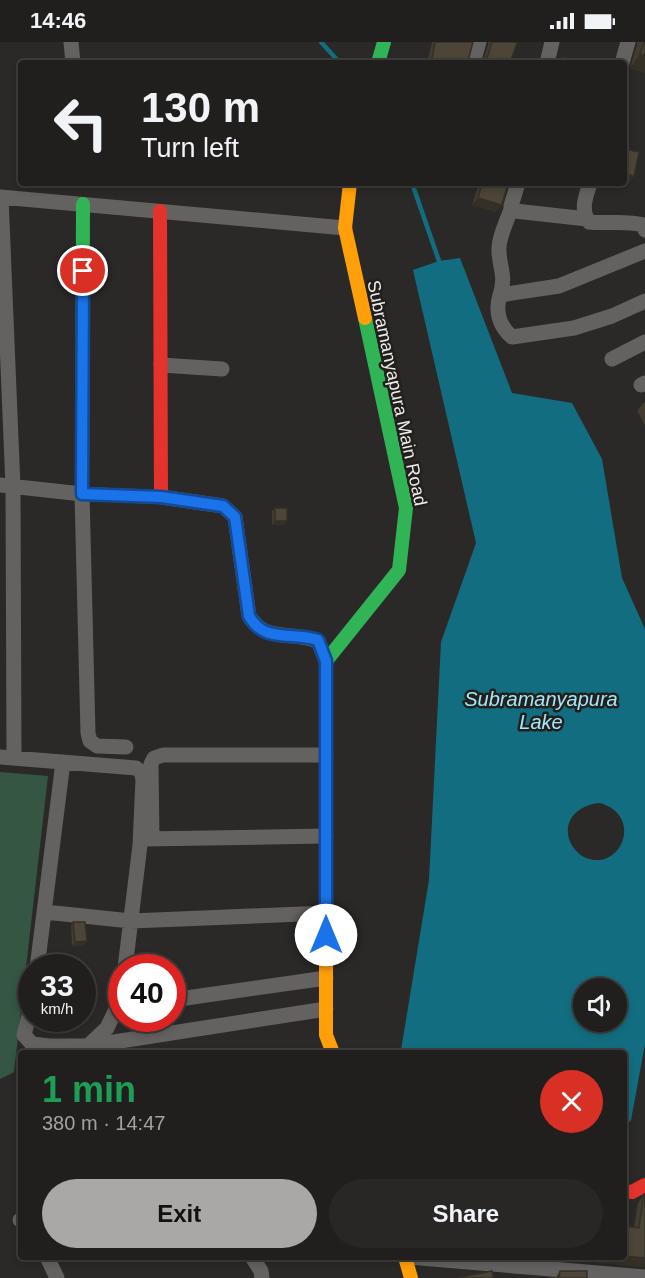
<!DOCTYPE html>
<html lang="en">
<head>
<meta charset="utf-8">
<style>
  :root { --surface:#201f1d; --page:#282726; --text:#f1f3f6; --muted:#a2a2a4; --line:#3d3d3b; --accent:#aaa8a6 }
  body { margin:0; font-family:Helvetica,sans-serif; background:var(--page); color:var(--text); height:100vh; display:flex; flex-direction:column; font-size:22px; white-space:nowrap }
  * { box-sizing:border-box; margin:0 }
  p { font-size:20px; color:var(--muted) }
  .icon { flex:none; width:33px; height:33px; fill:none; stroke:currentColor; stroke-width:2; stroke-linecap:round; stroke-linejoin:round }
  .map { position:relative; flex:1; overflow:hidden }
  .details { position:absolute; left:18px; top:1008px; width:609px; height:210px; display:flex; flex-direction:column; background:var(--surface); border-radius:6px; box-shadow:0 3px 9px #0003,0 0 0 2px var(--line) }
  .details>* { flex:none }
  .banner { position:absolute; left:18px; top:18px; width:609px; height:126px; border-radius:6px; box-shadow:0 3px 9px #0003,0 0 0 2px var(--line); background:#201f1d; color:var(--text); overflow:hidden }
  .buttons { position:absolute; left:573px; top:936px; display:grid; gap:12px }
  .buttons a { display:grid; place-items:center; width:54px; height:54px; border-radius:50%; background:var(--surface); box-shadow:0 3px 9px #0003,0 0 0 2px var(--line); font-size:30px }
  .speed { position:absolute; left:18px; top:912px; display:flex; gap:12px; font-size:30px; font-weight:700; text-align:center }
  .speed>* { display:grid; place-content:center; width:78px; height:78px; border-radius:50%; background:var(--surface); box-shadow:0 3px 9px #0003,0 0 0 2px var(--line); line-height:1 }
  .speed small { font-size:15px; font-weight:400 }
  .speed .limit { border:9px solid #d22; background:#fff; color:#111 }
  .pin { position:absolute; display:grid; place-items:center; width:51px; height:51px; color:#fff; margin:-26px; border:3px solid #fff; border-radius:50%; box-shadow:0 2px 6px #0007 }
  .me { position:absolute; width:66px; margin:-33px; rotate:0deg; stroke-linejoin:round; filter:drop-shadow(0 0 4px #0008) }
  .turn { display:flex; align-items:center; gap:21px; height:126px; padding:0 24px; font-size:27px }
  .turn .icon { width:78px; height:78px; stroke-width:2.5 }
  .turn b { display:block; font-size:42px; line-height:51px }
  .round { display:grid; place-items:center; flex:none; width:63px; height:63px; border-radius:32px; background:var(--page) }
  .head { display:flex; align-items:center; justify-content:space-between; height:102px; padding:0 24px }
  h1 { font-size:36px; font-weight:700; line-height:45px; color:#1e9e55 }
  .action { display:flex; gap:12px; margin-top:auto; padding:12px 24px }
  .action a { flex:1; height:69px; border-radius:36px; background:var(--accent); color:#111; font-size:24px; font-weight:700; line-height:69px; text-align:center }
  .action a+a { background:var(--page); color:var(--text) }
  .status { display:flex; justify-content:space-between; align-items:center; height:42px; padding:0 30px; background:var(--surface); direction:ltr }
  .status svg { height:16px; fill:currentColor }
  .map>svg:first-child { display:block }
  .green { fill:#345643 }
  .water { fill:#126d80; fill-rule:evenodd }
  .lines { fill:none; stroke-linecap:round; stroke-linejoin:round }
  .stream { stroke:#126d80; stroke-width:4.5 }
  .street { stroke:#636260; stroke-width:15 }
  .fast { stroke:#30b455; stroke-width:14 }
  .slow { stroke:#ff9f0a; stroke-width:14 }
  .jam { stroke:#e5322d; stroke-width:14 }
  .wall { fill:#413b30 }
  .shaded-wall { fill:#353027 }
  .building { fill:#4c4538; stroke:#353027; stroke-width:1.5 }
  .route-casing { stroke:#114b97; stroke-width:15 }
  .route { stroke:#1a73e8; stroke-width:10 }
  .labels { text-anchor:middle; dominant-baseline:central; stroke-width:5; stroke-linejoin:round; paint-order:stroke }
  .street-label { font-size:18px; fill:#efedeb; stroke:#22201c }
  .water-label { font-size:20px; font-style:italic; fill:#a4e7fa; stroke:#22201c }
</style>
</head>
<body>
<div class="status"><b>14:46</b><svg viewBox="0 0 49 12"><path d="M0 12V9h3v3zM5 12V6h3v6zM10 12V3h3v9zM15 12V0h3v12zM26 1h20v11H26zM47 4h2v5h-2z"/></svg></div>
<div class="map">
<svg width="645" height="1236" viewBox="0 0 645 1236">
  <rect width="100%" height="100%" fill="#2b2927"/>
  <path class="green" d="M 0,730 L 48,734 L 14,1030 L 0,1037 Z"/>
  <path class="water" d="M 460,216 L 512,351 L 572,361 L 602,417 L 622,536 L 645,587 L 645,1002 L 631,1078 L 624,1086 L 624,1011 L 402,1011 L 401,1008 L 429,838 L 441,600 L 476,501 L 413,228 L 439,219 ZM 600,761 C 645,774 620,832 584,815 C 577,811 572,805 569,797 C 563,776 581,762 600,761 ZM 584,946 L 616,946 L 616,980 L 584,980 Z"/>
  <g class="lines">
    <path class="stream" d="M 321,0 L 340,21
      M 412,141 L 439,219"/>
    <path class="street" d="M 71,0 L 73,21
      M 473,21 L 479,0
      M 547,21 L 552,0
      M 622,21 L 628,0
      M 518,141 L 511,164 L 511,167 L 515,169 L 587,177
      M 590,141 C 586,154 580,168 589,180 C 608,182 625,178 643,183 L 645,188
      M 0,155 L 345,186
      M 1,155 L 13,445 L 14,716
      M 645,209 L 559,244 L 500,253 C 495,269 499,284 512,295 L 574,286 L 612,274 L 645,259
      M 500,253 C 507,232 498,224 499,205 C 500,192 507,179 511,167
      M 612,317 L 645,300
      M 161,323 L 222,327
      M 641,343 L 645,341
      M 0,443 L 82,452 L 88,691 L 90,699 L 97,704 L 126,705
      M 161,455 L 223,464 L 235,475 L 249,574 C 266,602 291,588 318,599 L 326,619
      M 0,715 L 136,726 L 141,730 L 143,737 L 140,803 L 125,926
      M 143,797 L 326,794
      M 152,797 L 151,722 L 154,716 L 163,713 L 326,713
      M 45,870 L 131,879 L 326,871
      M 37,926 L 63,720
      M 172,958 L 326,936
      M 32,962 L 24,993 L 32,1002 L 49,1004 L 88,1004 L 107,986 L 121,957
      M 88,1004 L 326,967
      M 20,1178 L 21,1178
      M 47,1215 L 57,1236
      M 252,1215 L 261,1229 L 262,1236
      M 409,1215 L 645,1235"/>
    <path class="fast" d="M 378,21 L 384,0
      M 83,162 L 82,452 L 109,453
      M 326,688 L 326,619 L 399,528 L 406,466 L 365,276"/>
    <path class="slow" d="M 350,141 L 345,186 L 365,276
      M 326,688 L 326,993 L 333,1011
      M 405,1215 L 411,1236"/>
    <path class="jam" d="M 109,453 L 161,455 L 160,169
      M 624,1149 L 632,1150 L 645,1143"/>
  </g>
  <path class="wall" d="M 432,0 L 473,0 L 469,15 L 471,20 L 473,21 L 427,21 Z
    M 488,0 L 515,0 L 510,21 L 482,21 L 488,3 Z
    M 637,0 L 645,0 L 645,31 L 630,26 L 637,3 Z
    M 479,141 L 508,141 L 496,170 L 472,163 Z
    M 645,360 L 645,383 L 637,369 L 643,361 Z
    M 275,466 L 287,479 L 284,483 L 272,483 L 272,469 Z
    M 73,880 L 87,899 L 84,903 L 72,904 L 71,884 Z
    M 644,1152 L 645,1225 L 593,1220 L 565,1215 L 634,1185 L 638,1161 Z
    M 560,1229 L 587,1236 L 555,1236 Z"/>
  <path class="shaded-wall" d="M 640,12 L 645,13 L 645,31 L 630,26 Z
    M 432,17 L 452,21 L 429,21 Z
    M 624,132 L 634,134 L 628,142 L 624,141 Z
    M 478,156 L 502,163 L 496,170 L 472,163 Z
    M 275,479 L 287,479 L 284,483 L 272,483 Z
    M 87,899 L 84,903 L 72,904 L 75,900 Z
    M 624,1214 L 645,1216 L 645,1225 L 593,1220 L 565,1215 L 624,1215 Z"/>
  <path class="building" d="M 435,0 L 473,0 L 469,15 L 471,20 L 473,21 L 452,21 L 432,17 Z
    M 492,0 L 515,0 L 517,1 L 510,21 L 484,21 L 486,20 Z
    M 644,0 L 645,0 L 645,13 L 640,12 Z
    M 562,15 L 581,21 L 558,21 Z
    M 624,107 L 639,110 L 634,134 L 624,132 Z
    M 482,141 L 508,141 L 502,163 L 478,156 Z
    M 275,466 L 287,466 L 287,479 L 275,479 Z
    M 73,880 L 85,880 L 87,899 L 75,900 Z
    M 644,1152 L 645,1152 L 645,1216 L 624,1214 L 624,1184 L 639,1186 Z
    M 492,1229 L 493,1236 L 458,1236 Z
    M 560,1229 L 587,1229 L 587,1236 L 559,1236 Z"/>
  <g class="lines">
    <g class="route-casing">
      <path id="route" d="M 83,229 L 82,452 L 161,455 L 223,464 L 235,475 L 249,574 C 265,602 291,589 318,598 L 326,619 L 326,893"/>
    </g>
    <use href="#route" class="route"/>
  </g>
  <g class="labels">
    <g class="street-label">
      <text transform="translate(397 351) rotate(78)">Subramanyapura Main Road</text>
    </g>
    <g class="water-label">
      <text x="541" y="657">Subramanyapura<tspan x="541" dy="23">Lake</tspan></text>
    </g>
  </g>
</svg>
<div class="buttons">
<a><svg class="icon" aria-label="sound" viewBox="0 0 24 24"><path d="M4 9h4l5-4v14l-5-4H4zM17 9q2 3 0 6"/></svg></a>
</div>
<div class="speed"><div>33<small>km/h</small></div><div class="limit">40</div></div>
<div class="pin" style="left:83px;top:229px;background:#d93025"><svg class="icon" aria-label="arrive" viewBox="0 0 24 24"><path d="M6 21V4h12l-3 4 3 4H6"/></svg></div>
<svg class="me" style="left:326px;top:893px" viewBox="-20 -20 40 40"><circle r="19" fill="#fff"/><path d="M0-13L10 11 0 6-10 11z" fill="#1a73e8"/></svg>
<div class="banner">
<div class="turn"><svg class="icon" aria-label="left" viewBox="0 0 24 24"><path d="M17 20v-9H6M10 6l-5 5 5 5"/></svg><div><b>130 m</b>Turn left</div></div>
</div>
<section class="details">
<div class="head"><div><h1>1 min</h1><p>380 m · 14:47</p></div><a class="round" style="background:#d93025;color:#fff"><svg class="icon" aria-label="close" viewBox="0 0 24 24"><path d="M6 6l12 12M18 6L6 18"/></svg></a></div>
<div class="action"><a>Exit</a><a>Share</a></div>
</section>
</div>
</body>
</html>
